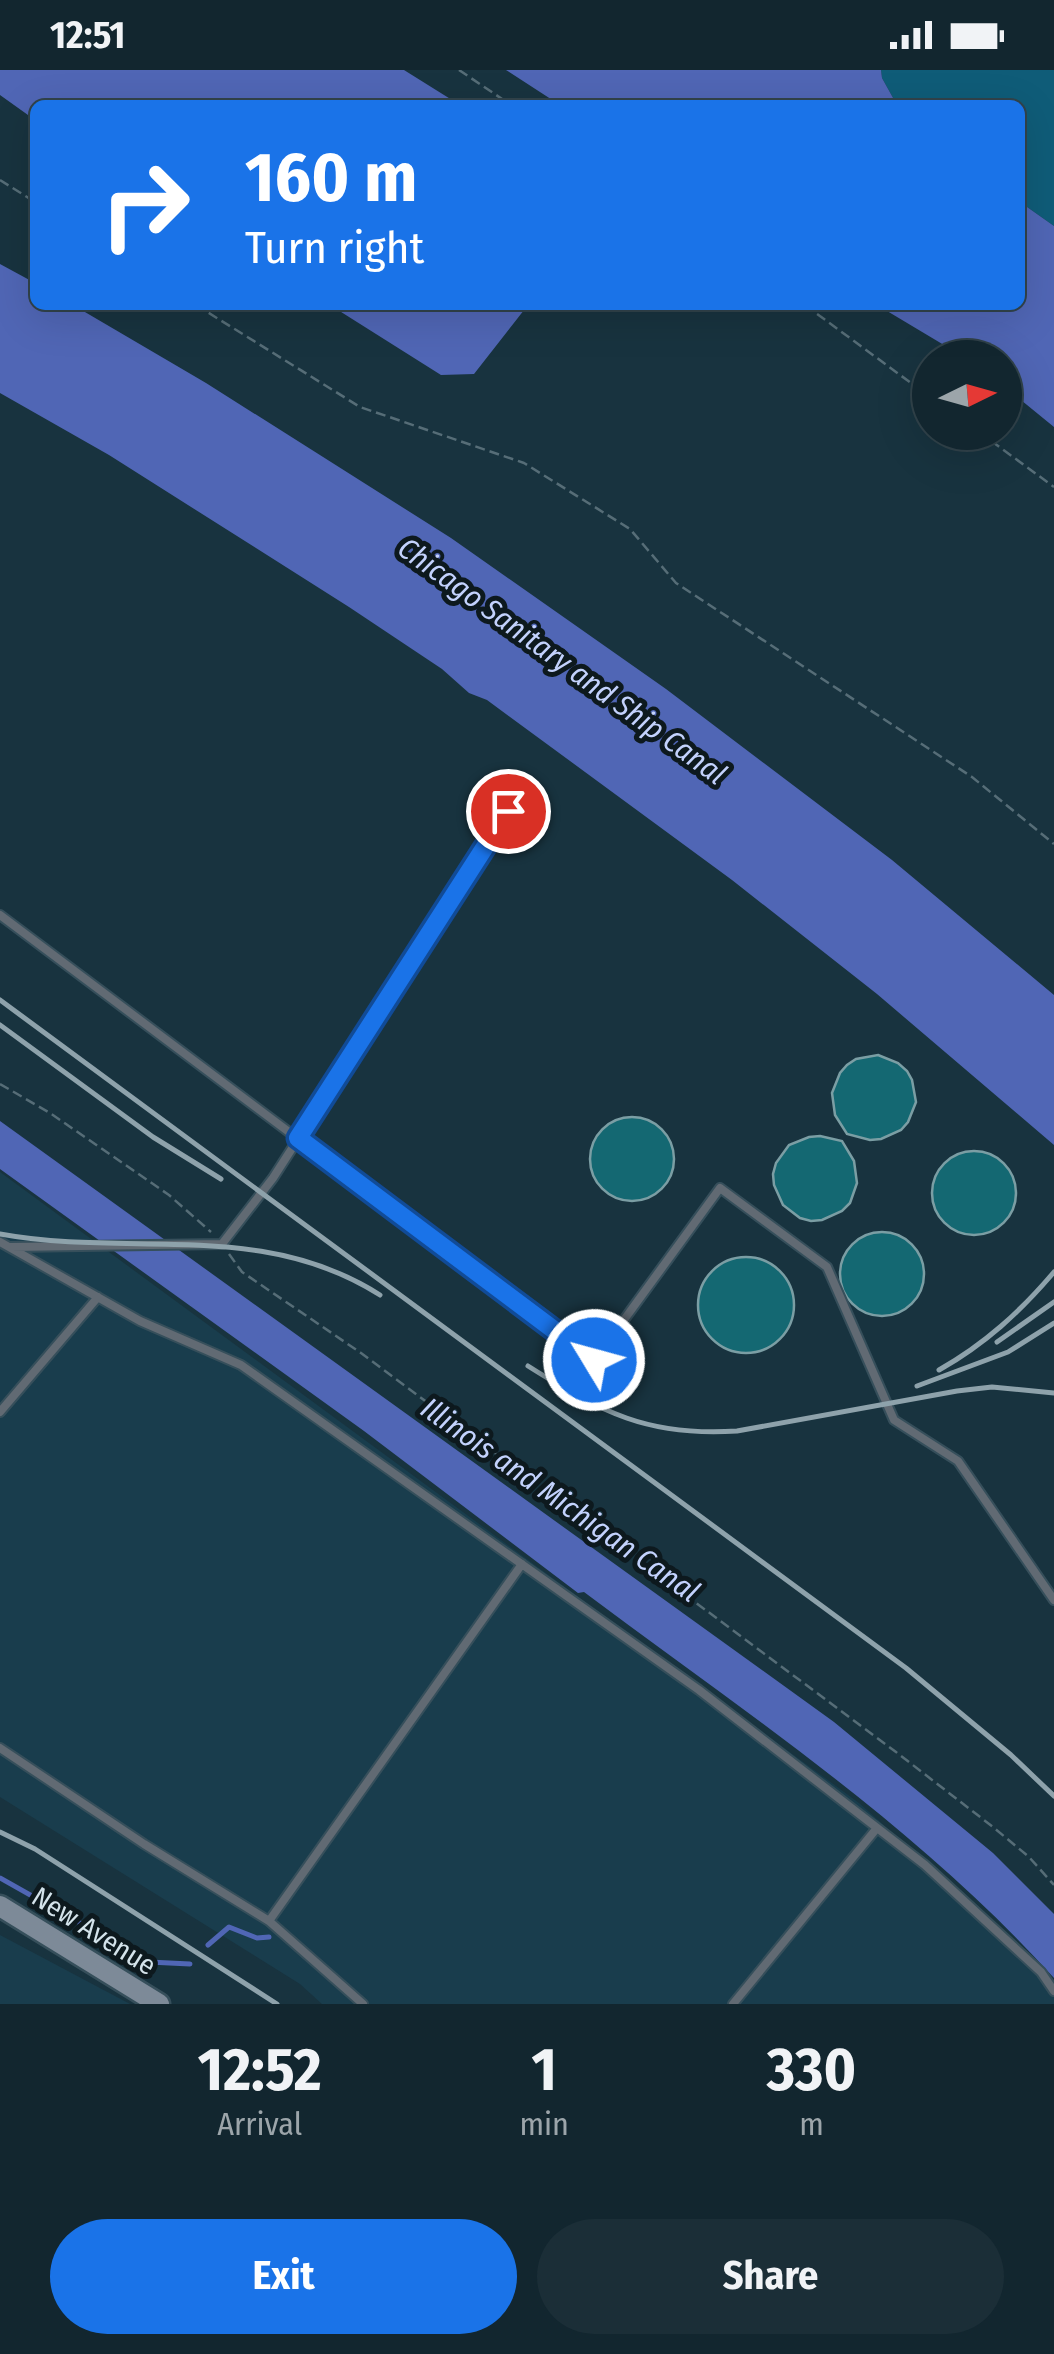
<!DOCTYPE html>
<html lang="en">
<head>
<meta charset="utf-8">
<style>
  :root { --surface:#12262f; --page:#1b2e37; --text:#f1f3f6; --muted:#9ca5aa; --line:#31434b; --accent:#1a73e8 }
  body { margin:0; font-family:"Fira Sans Condensed",sans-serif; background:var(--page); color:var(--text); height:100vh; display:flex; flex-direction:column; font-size:38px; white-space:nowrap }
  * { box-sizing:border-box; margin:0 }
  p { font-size:32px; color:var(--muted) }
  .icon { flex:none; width:55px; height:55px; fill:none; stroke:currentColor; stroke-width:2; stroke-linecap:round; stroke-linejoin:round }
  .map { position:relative; height:1934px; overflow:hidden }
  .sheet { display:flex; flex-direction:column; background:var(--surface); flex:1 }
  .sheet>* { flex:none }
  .top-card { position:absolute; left:30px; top:30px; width:995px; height:210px; border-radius:15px; box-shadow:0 10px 40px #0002,0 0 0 2px var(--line); background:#1a73e8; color:#fff; overflow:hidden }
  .needle { width:65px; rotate:85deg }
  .fabs { position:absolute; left:912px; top:270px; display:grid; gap:20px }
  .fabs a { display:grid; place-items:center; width:110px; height:110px; border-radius:50%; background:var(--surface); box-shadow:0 10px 40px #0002,0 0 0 2px var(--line); font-size:50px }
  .pin { position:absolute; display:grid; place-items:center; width:85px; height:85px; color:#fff; margin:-42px; border:5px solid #fff; border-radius:50%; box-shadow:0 2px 10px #0007 }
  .me { position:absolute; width:110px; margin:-55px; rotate:307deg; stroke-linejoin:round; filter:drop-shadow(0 0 8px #0008) }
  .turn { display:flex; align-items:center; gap:35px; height:210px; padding:0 50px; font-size:45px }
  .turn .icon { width:130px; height:130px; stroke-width:2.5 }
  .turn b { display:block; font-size:70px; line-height:85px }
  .eta { display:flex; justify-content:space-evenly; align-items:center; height:170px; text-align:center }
  .eta b { font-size:60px; font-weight:700; line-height:70px }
  .cta { display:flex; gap:20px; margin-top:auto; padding:20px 50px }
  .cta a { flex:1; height:115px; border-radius:60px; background:var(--accent); color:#fff; font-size:40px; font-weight:700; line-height:115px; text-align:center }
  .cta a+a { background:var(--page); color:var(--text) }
  .status { display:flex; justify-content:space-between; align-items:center; height:70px; padding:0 50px; background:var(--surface); direction:ltr }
  .status svg { height:28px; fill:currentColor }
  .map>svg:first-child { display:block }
  .built { fill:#193d4d }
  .green { fill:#0f5c78 }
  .water { fill:#5066b5 }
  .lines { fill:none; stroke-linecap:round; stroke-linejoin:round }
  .stream { stroke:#5066b5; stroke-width:5 }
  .building { fill:#146872; stroke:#7b9ea4; stroke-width:2.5 }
  .lane-casing { stroke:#364f5b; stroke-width:12 }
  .secondary-casing { stroke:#364f5b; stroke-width:25 }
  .path { stroke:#566d77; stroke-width:2.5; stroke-dasharray:10 5; stroke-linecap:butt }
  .lane { stroke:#616a73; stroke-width:8 }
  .secondary { stroke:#7d8a98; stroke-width:20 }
  .rail { stroke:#8ea2ab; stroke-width:5 }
  .route-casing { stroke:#114b97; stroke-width:25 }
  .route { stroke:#1a73e8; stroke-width:18 }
  .labels { text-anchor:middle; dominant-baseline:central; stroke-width:10; stroke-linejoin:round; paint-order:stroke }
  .street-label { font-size:28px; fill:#d4e3eb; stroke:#0d191e }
  .water-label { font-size:30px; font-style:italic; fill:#c3d2fd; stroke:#0d191e }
</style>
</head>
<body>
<div class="status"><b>12:51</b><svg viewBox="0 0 49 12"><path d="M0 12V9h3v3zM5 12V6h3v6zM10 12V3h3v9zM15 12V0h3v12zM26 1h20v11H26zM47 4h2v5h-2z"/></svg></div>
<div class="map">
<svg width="1054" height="1934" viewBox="0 0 1054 1934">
  <rect width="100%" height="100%" fill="#18333f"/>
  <path class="built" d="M 0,1102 L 859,1733 L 1038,1893 L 1054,1913 L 1054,1934 L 322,1934 L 300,1914 L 0,1727 Z
    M 0,1865 L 130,1934 L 0,1934 Z"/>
  <path class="green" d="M 881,0 L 1054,0 L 1054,156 L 1020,132 L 1020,35 L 897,35 L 882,8 Z"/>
  <path class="water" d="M 0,0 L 404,0 L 460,35 L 35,35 L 35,50 L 0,25 Z
    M 506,0 L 881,0 L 882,8 L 897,35 L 560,35 Z
    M 1020,132 L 1054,156 L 1054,357 L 1005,317 L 1005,288 L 964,287 L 877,235 L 1020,235 Z
    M 0,194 L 35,213 L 35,235 L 73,235 L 206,313 L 451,468 L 666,619 L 892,790 L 1054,925 L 1054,1075 L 877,924 L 732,810 L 487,630 L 469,623 L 442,599 L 349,537 L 109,385 L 0,323 Z
    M 330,235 L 528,235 L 474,304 L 441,305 Z
    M 0,1051 L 834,1652 L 993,1783 L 1054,1844 L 1054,1908 C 918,1757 746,1643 584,1522 L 578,1523 L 364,1361 L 0,1099 Z"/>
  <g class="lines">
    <path class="stream" d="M 0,1808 L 149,1892 L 190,1894
      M 208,1875 L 229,1857 L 257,1868 L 269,1867"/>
  </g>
  <path class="building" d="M 878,985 L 898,993 L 907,1001 L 912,1010 L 916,1032 L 908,1052 L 901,1060 L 881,1069 L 870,1070 L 847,1064 L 835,1045 L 832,1023 L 840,1003 L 847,995 L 856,989 Z
    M590 1089a42 42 0 1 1 84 0a42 42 0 1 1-84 0Z
    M 820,1066 L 842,1071 L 854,1091 L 857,1113 L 850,1133 L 842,1141 L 822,1150 L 811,1151 L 800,1148 L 783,1135 L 774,1115 L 773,1104 L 776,1093 L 789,1075 L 809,1067 Z
    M932 1123a42 42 0 1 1 84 0a42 42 0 1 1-84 0Z
    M840 1204a42 42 0 1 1 84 0a42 42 0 1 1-84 0Z
    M698 1235a48 48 0 1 1 96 0a48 48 0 1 1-96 0Z"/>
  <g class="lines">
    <g class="lane-casing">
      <path id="lane" d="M 0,845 L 594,1291 L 720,1118 L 827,1197 L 894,1350 L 958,1391 L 1054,1530
        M 0,1172 L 140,1251 L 241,1295 L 699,1620 L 925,1795 L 1041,1902 L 1054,1921
        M 11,1177 L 222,1174 L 273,1108 L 509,741
        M 0,1342 L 98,1227
        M 0,1678 L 144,1774 L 269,1851 L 363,1934
        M 269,1851 L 522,1494
        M 733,1934 L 877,1758"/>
    </g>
    <g class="secondary-casing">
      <path id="secondary" d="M 0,1836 L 159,1934"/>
    </g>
    <path class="path" d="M 459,0 L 511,35
      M 0,110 L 35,132
      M 196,235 L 360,337 L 524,393 L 630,459 L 676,513 L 972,707 L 1054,774
      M 805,235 L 930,327
      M 979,362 L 1054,417
      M 0,1014 L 50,1043 L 169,1125 L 211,1162
      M 229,1184 L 242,1202 L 361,1283 L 896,1682 L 993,1757 L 1029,1787 L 1054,1815"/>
    <use href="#lane" class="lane"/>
    <use href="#secondary" class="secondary"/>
    <path class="rail" d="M 0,930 L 906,1598 L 1011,1685 L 1054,1726
      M 0,955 L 153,1067 L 221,1109
      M 0,1164 C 130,1188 261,1149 380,1225
      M 997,1272 L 1054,1232
      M 528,1296 C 601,1342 648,1367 737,1361 L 957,1321 L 992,1317 L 1054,1323
      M 939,1300 C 985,1274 1020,1242 1054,1202
      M 917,1316 L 1008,1282 L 1054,1253
      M 0,1762 L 35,1779 L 277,1934"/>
  </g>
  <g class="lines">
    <g class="route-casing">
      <path id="route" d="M 508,741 L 298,1068 L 594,1290"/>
    </g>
    <use href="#route" class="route"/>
  </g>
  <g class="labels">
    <g class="street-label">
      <text transform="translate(94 1861) rotate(32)">New Avenue</text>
    </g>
    <g class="water-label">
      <text transform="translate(562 591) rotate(36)">Chicago Sanitary and Ship Canal</text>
      <text transform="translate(560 1430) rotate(35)">Illinois and Michigan Canal</text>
    </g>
  </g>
</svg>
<div class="fabs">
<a><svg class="needle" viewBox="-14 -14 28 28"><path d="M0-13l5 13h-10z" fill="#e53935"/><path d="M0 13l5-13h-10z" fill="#9ca5aa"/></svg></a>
</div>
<div class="pin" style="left:508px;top:741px;background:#d93025"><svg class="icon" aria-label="arrive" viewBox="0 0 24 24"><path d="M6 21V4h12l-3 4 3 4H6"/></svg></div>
<svg class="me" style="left:594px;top:1290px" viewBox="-20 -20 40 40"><circle r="17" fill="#1a73e8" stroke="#fff" stroke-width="3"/><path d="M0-11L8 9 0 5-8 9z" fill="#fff"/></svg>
<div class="top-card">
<div class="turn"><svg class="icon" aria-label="right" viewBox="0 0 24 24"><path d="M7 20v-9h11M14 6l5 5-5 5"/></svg><div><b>160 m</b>Turn right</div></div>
</div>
</div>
<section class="sheet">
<div class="eta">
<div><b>12:52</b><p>Arrival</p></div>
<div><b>1</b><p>min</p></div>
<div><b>330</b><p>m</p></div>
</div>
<div class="cta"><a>Exit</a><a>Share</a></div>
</section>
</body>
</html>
